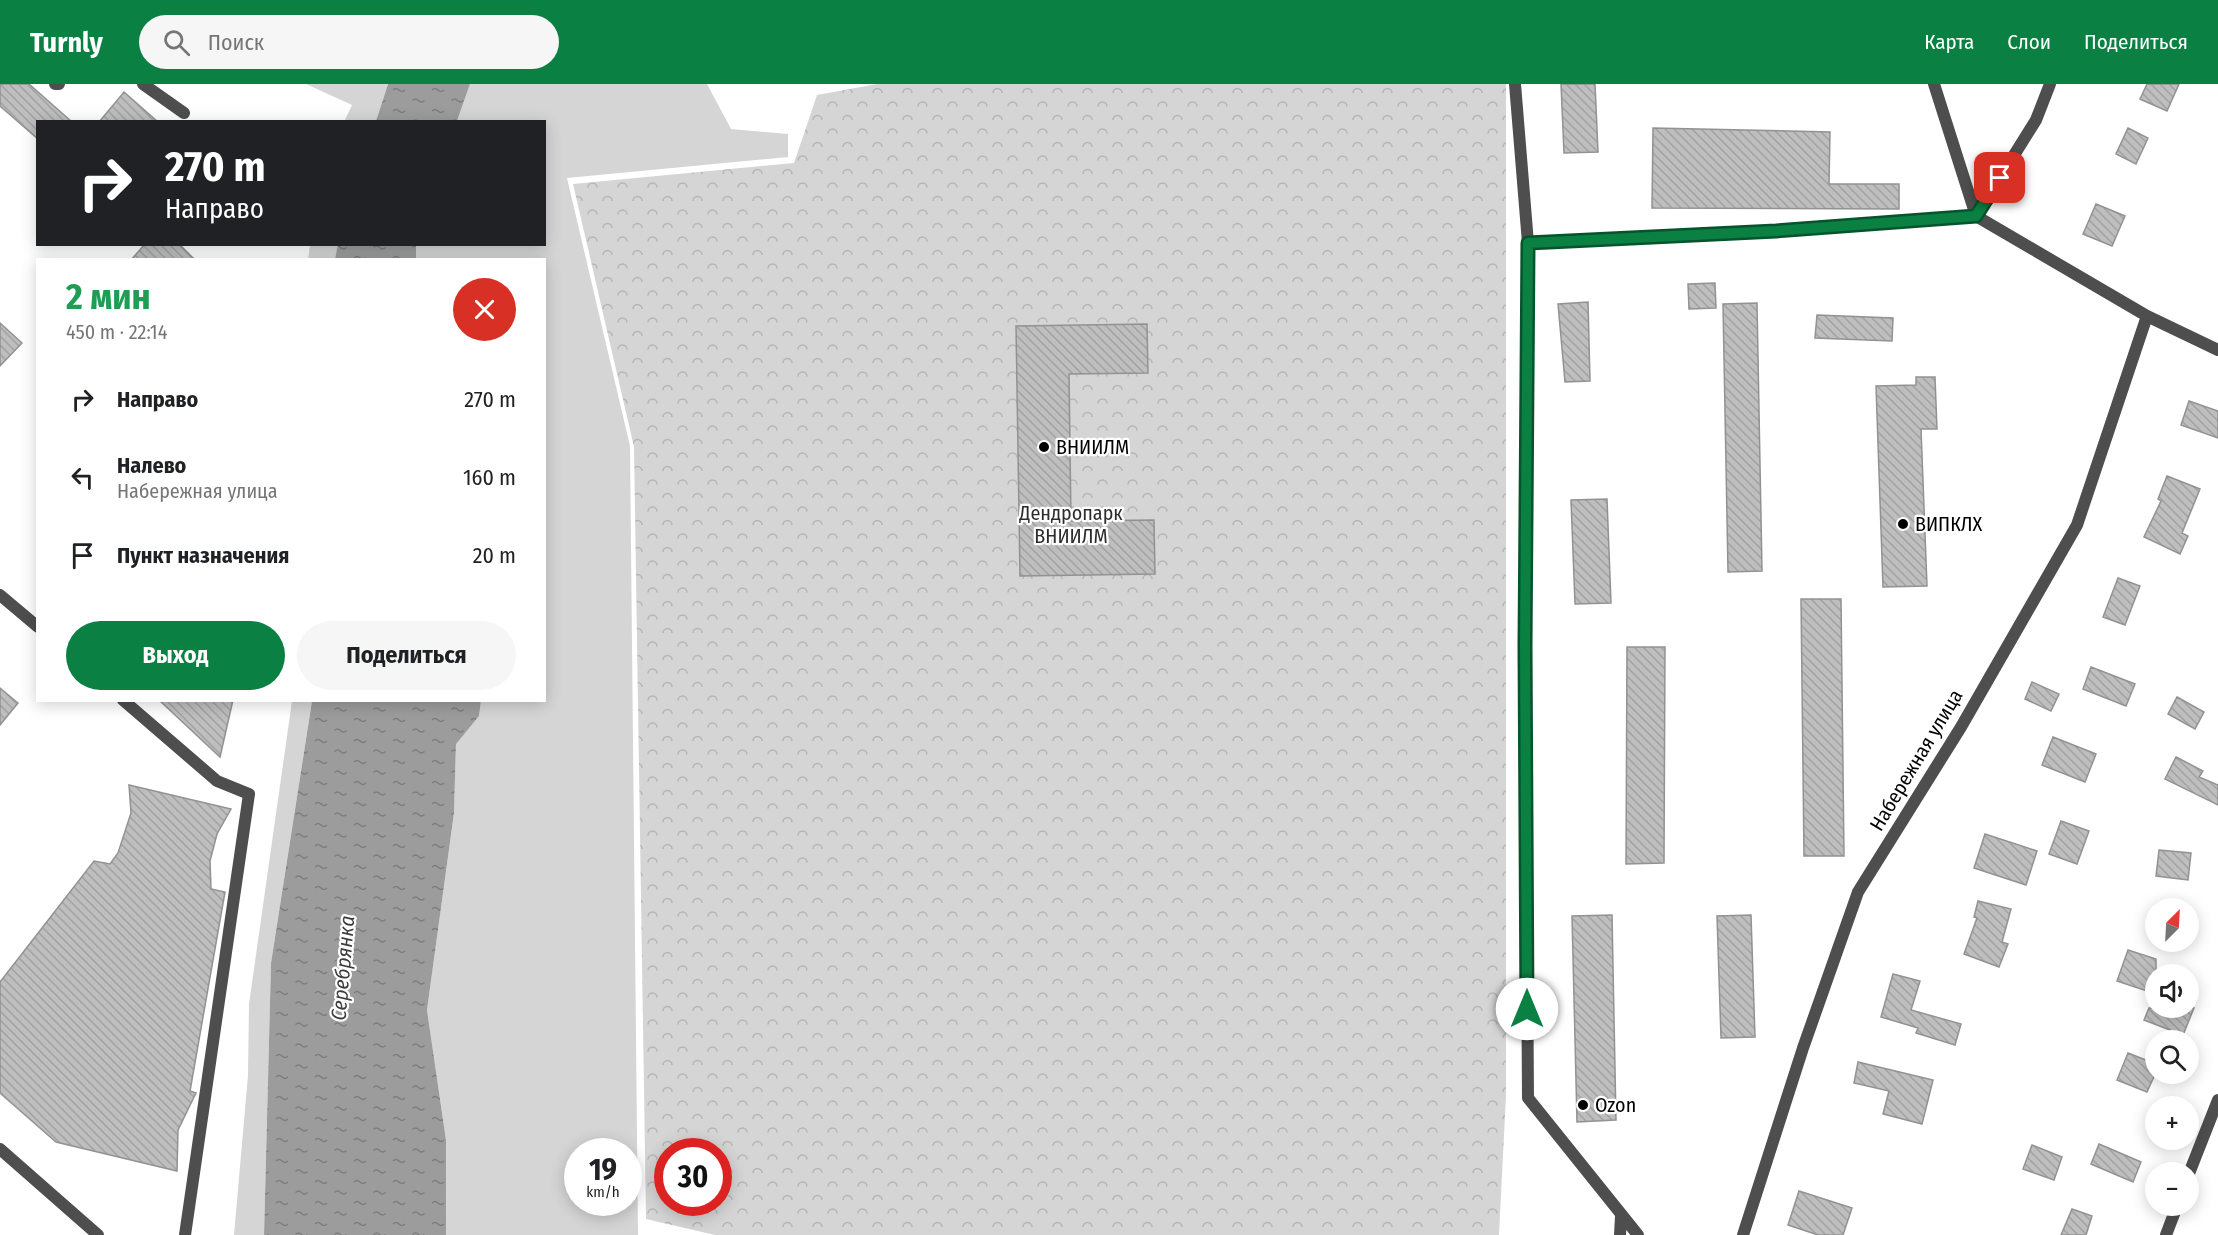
<!DOCTYPE html>
<html lang="ru">
<head>
<meta charset="utf-8">
<style>
  :root { --surface:#fff; --page:#f6f6f6; --text:#202124; --muted:#757577; --accent:#0b8043 }
  body { margin:0; font-family:"Fira Sans Condensed",sans-serif; background:var(--page); color:var(--text); height:100vh; display:flex; flex-direction:column; font-size:22px; white-space:nowrap }
  * { box-sizing:border-box; margin:0 }
  p { font-size:20px; color:var(--muted) }
  .icon { flex:none; width:33px; height:33px; fill:none; stroke:currentColor; stroke-width:2; stroke-linecap:round; stroke-linejoin:round }
  .map { position:relative; flex:1; overflow:hidden }
  .side { position:absolute; left:36px; top:174px; width:510px; height:444px; display:flex; flex-direction:column; background:var(--surface); border-radius:0px; box-shadow:0 3px 15px #0003 }
  .side>* { flex:none }
  .banner { position:absolute; left:36px; top:36px; width:510px; height:126px; border-radius:0px; box-shadow:0 3px 15px #0003; background:#202124; color:#fff; overflow:hidden }
  .needle { width:39px; rotate:24deg }
  .fabs { position:absolute; left:2145px; top:814px; display:grid; gap:12px }
  .fabs a { display:grid; place-items:center; width:54px; height:54px; border-radius:50%; background:var(--surface); box-shadow:0 3px 15px #0003; font-size:30px }
  .speed { position:absolute; left:564px; top:1054px; display:flex; gap:12px; font-size:30px; font-weight:700; text-align:center }
  .speed>* { display:grid; place-content:center; width:78px; height:78px; border-radius:50%; background:var(--surface); box-shadow:0 3px 15px #0003; line-height:1 }
  .speed small { font-size:15px; font-weight:400 }
  .speed .limit { border:9px solid #d22; background:#fff; color:#111 }
  .pin { position:absolute; display:grid; place-items:center; width:51px; height:51px; color:#fff; margin:-26px; border-radius:12px; box-shadow:0 3px 9px #0006 }
  .me { position:absolute; width:66px; margin:-33px; rotate:0deg; stroke-linejoin:round; filter:drop-shadow(0 0 4px #0008) }
  .turn { display:flex; align-items:center; gap:21px; height:126px; padding:0 30px; font-size:27px }
  .turn .icon { width:78px; height:78px; stroke-width:2.5 }
  .turn b { display:block; font-size:42px; line-height:51px }
  .round { display:grid; place-items:center; flex:none; width:63px; height:63px; border-radius:32px; background:var(--page) }
  .head { display:flex; align-items:center; justify-content:space-between; height:102px; padding:0 30px }
  h1 { font-size:36px; font-weight:700; line-height:45px; color:#1e9e55 }
  .button { display:flex; gap:12px; margin-top:auto; padding:12px 30px }
  .button a { flex:1; height:69px; border-radius:36px; background:var(--accent); color:#fff; font-size:24px; font-weight:700; line-height:69px; text-align:center }
  .button a+a { background:var(--page); color:var(--text) }
  ul { padding:0; list-style:none }
  li { display:flex; align-items:center; gap:18px; height:78px; padding:0 30px }
  li div { flex:1 }
  li b { display:block; font-size:22px }
  li em { font-style:normal }
  header { display:flex; align-items:center; gap:36px; box-sizing:border-box; height:84px; padding:0 30px; background:var(--accent); color:#fff }
  header strong { font-size:28px }
  nav { display:flex; gap:33px; margin-inline-start:auto; font-size:21px }
  .search { width:420px; height:54px; background:var(--page); display:flex; align-items:center; gap:15px; box-sizing:border-box; padding:0 21px; border-radius:33px; color:var(--muted); font-size:22px }
  .map>svg:first-child { display:block }
  .grass { fill:#d5d5d5; fill-rule:evenodd }
  .forest { fill:url(#forest-crowns); fill-rule:evenodd }
  .water { fill:url(#water-ripples) }
  .building { fill:url(#building-back-hatch); stroke:#929292; stroke-width:1.5 }
  .lines { fill:none; stroke-linecap:round; stroke-linejoin:round }
  .minor { stroke:#4e4e4e; stroke-width:12 }
  .route-casing { stroke:#07532c; stroke-width:15 }
  .route { stroke:#0b8043; stroke-width:10 }
  .poi-dot { fill:#000; stroke:#fff; stroke-width:2 }
  .labels { text-anchor:middle; dominant-baseline:central; stroke-width:4.5; stroke-linejoin:round; paint-order:stroke }
  .poi-label { font-size:20px; fill:#000; stroke:#fff; text-anchor:start }
  .park-label { font-size:20px; fill:#2c2c2c; stroke:#fff }
  .street-label { font-size:20px; fill:#000; stroke:#fff }
  .water-label { font-size:21px; font-style:italic; fill:#3d3d3d; stroke:#fff }
</style>
</head>
<body>
<header>
<strong>Turnly</strong>
<div class="search"><svg class="icon" aria-label="search" viewBox="0 0 24 24"><circle cx="10" cy="10" r="6"/><path d="M15 15l6 6"/></svg>Поиск</div>
<nav><a>Карта</a><a>Слои</a><a>Поделиться</a></nav>
</header>
<div class="map">
<svg width="2218" height="1151" viewBox="0 0 2218 1151">
  <defs>
    <pattern id="forest-crowns" width="20" height="18" patternUnits="userSpaceOnUse" patternTransform="scale(1.5)"><rect width="20" height="18" fill="#d5d5d5"/><path d="M2 6a3 3 0 1 1 6 0M12 15a3 3 0 1 1 6 0" fill="none" stroke="#b5b5b5"/></pattern>
    <pattern id="water-ripples" width="26" height="14" patternUnits="userSpaceOnUse" patternTransform="scale(1.5)"><rect width="26" height="14" fill="#9c9c9c"/><path d="M2 4q2-2 4 0t4 0M15 11q2-2 4 0t4 0" fill="none" stroke="#7d7d7d"/></pattern>
    <pattern id="building-back-hatch" width="6" height="6" patternUnits="userSpaceOnUse" patternTransform="scale(1.5)"><rect width="6" height="6" fill="#bebebe"/><path d="M-1 5l2 2M0 0l6 6M5-1l2 2" fill="none" stroke="#a2a2a2"/></pattern>
  </defs>
  <rect width="100%" height="100%" fill="#fff"/>
  <path class="grass" d="M 306,0 L 388,0 L 376,37 L 344,38 L 352,21 Z
    M 470,0 L 707,0 L 731,45 L 788,50 L 788,73 L 567,94 L 630,362 L 638,1151 L 446,1151 L 446,1056 L 427,926 L 454,729 L 456,659 L 479,632 L 481,617 L 544,616 L 544,176 L 416,175 L 416,161 L 544,160 L 544,38 L 457,37 ZM 578,1068 L 628,1068 L 628,1119 L 578,1119 Z
    M 310,161 L 338,161 L 335,175 L 308,176 Z
    M 292,617 L 312,617 L 271,879 L 264,1151 L 234,1151 L 248,991 L 249,920 Z"/>
  <path class="forest" d="M 877,0 L 1506,0 L 1506,1011 L 1499,1151 L 715,1151 L 646,1135 L 634,363 L 573,100 L 794,79 L 817,11 ZM 668,1068 L 718,1068 L 718,1119 L 668,1119 Z"/>
  <path class="water" d="M 388,0 L 470,0 L 457,37 L 376,37 Z
    M 338,160 L 416,161 L 416,175 L 335,175 Z
    M 312,617 L 481,617 L 479,632 L 456,660 L 454,729 L 427,926 L 446,1056 L 446,1151 L 264,1151 L 271,879 Z"/>
  <path class="building" d="M 0,0 L 29,0 L 72,38 L 38,38 L 38,55 L 0,22 Z
    M 1561,0 L 1595,0 L 1598,68 L 1564,69 Z
    M 2147,0 L 2179,0 L 2167,27 L 2140,15 Z
    M 124,8 L 158,38 L 99,38 Z
    M 1653,44 L 1830,48 L 1829,100 L 1899,100 L 1899,125 L 1652,124 Z
    M 2128,44 L 2148,54 L 2136,80 L 2116,70 Z
    M 2096,120 L 2125,132 L 2112,162 L 2083,150 Z
    M 145,160 L 179,160 L 195,176 L 131,176 Z
    M 1715,199 L 1716,224 L 1689,225 L 1688,200 Z
    M 1588,218 L 1590,297 L 1565,298 L 1558,220 Z
    M 1757,219 L 1762,487 L 1728,488 L 1723,220 Z
    M 1817,231 L 1893,234 L 1892,257 L 1815,254 Z
    M 0,239 L 22,259 L 0,282 Z
    M 1147,240 L 1148,289 L 1069,290 L 1071,437 L 1154,436 L 1155,490 L 1020,492 L 1016,242 Z
    M 1916,293 L 1935,293 L 1937,345 L 1921,345 L 1927,502 L 1883,503 L 1876,302 L 1916,301 Z
    M 2189,317 L 2218,327 L 2218,354 L 2181,341 Z
    M 2167,392 L 2200,405 L 2182,449 L 2188,452 L 2180,470 L 2144,453 L 2161,417 L 2158,415 Z
    M 1607,415 L 1611,519 L 1575,520 L 1571,416 Z
    M 2118,494 L 2140,502 L 2125,541 L 2103,533 Z
    M 1801,515 L 1841,515 L 1844,772 L 1804,772 Z
    M 1627,563 L 1665,563 L 1664,779 L 1626,780 Z
    M 2091,583 L 2135,600 L 2126,622 L 2083,605 Z
    M 2032,598 L 2059,610 L 2051,627 L 2025,615 Z
    M 0,604 L 18,619 L 0,641 Z
    M 2177,613 L 2204,628 L 2195,645 L 2168,630 Z
    M 159,616 L 233,616 L 220,673 Z
    M 2053,653 L 2096,670 L 2085,698 L 2042,681 Z
    M 2176,673 L 2203,687 L 2199,693 L 2218,701 L 2218,721 L 2165,695 Z
    M 129,701 L 231,725 L 217,750 L 210,777 L 211,805 L 225,808 L 190,1007 L 196,1009 L 178,1046 L 177,1087 L 56,1058 L 0,1009 L 0,898 L 94,777 L 110,780 L 118,769 L 131,729 Z
    M 2061,737 L 2089,747 L 2077,780 L 2049,770 Z
    M 1985,750 L 2037,767 L 2026,801 L 1974,784 Z
    M 2159,766 L 2191,769 L 2188,796 L 2156,792 Z
    M 1978,817 L 2011,825 L 2002,858 L 2008,860 L 1999,883 L 1964,870 L 1977,834 L 1974,833 Z
    M 1612,831 L 1616,1036 L 1577,1038 L 1572,832 Z
    M 1751,831 L 1755,953 L 1721,954 L 1717,832 Z
    M 2128,866 L 2156,875 L 2156,910 L 2117,897 Z
    M 1893,890 L 1920,897 L 1911,926 L 1961,940 L 1955,961 L 1916,949 L 1918,944 L 1881,933 Z
    M 2149,924 L 2194,924 L 2183,951 L 2144,936 Z
    M 2128,969 L 2156,980 L 2156,988 L 2147,1008 L 2117,996 Z
    M 1858,978 L 1933,996 L 1922,1040 L 1883,1030 L 1889,1007 L 1854,999 Z
    M 2099,1060 L 2141,1078 L 2133,1098 L 2091,1080 Z
    M 2032,1061 L 2062,1073 L 2054,1096 L 2023,1085 Z
    M 1799,1107 L 1852,1124 L 1843,1151 L 1818,1151 L 1788,1141 Z
    M 2072,1125 L 2092,1132 L 2086,1151 L 2061,1151 Z"/>
  <g class="lines">
    <path class="minor" d="M 55,0 L 59,0
      M 143,0 L 184,29
      M 1515,0 L 1528,159 L 1525,562 L 1528,1014 L 1638,1151
      M 1934,0 L 1976,132
      M 1976,132 L 2036,36 L 2050,0
      M 1528,159 L 1776,147 L 1976,132 L 2147,232 L 2218,266
      M 0,511 L 38,543
      M 123,616 L 217,697 L 249,710 L 185,1151
      M 0,1065 L 98,1151
      M 2188,1092 L 2218,1016
      M 1620,1151 L 1621,1132
      M 1743,1151 L 1803,964 L 1858,808 L 1961,643 L 2077,441 L 2147,232
      M 2166,1151 L 2177,1122"/>
  </g>
  <g class="lines">
    <g class="route-casing">
      <path id="route" d="M 1527,925 L 1525,562 L 1528,159 L 1776,147 L 1976,132 L 2000,94"/>
    </g>
    <use href="#route" class="route"/>
  </g>
  <g class="poi-dot">
    <circle cx="1044" cy="363" r="6"/>
    <circle cx="1903" cy="440" r="6"/>
    <circle cx="1583" cy="1021" r="6"/>
  </g>
  <g class="labels">
    <g class="poi-label">
      <text x="1056" y="363">ВНИИЛМ</text>
      <text x="1915" y="440">ВИПКЛХ</text>
      <text x="1595" y="1021">Ozon</text>
    </g>
    <g class="park-label">
      <text x="1071" y="429">Дендропарк<tspan x="1071" dy="23">ВНИИЛМ</tspan></text>
    </g>
    <g class="street-label">
      <text transform="translate(1916 676) rotate(-59)">Набережная улица</text>
    </g>
    <g class="water-label">
      <text transform="translate(343 884) rotate(-85)">Серебрянка</text>
    </g>
  </g>
</svg>
<div class="fabs">
<a><svg class="needle" viewBox="-14 -14 28 28"><path d="M0-13l5 13h-10z" fill="#e53935"/><path d="M0 13l5-13h-10z" fill="#757577"/></svg></a>
<a><svg class="icon" aria-label="sound" viewBox="0 0 24 24"><path d="M4 9h4l5-4v14l-5-4H4zM17 9q2 3 0 6"/></svg></a>
<a><svg class="icon" aria-label="search" viewBox="0 0 24 24"><circle cx="10" cy="10" r="6"/><path d="M15 15l6 6"/></svg></a>
<a>+</a>
<a>−</a>
</div>
<div class="speed"><div>19<small>km/h</small></div><div class="limit">30</div></div>
<div class="pin" style="left:2000px;top:94px;background:#d93025"><svg class="icon" aria-label="arrive" viewBox="0 0 24 24"><path d="M6 21V4h12l-3 4 3 4H6"/></svg></div>
<svg class="me" style="left:1527px;top:925px" viewBox="-20 -20 40 40"><circle r="19" fill="#fff"/><path d="M0-13L10 11 0 6-10 11z" fill="#0b8043"/></svg>
<div class="banner">
<div class="turn"><svg class="icon" aria-label="right" viewBox="0 0 24 24"><path d="M7 20v-9h11M14 6l5 5-5 5"/></svg><div><b>270 m</b>Направо</div></div>
</div>
<section class="side">
<div class="head"><div><h1>2 мин</h1><p>450 m · 22:14</p></div><a class="round" style="background:#d93025;color:#fff"><svg class="icon" aria-label="close" viewBox="0 0 24 24"><path d="M6 6l12 12M18 6L6 18"/></svg></a></div>
<ul>
<li><svg class="icon" aria-label="right" viewBox="0 0 24 24"><path d="M7 20v-9h11M14 6l5 5-5 5"/></svg><div><b>Направо</b></div><em>270 m</em></li>
<li><svg class="icon" aria-label="left" viewBox="0 0 24 24"><path d="M17 20v-9H6M10 6l-5 5 5 5"/></svg><div><b>Налево</b><p>Набережная улица</p></div><em>160 m</em></li>
<li><svg class="icon" aria-label="arrive" viewBox="0 0 24 24"><path d="M6 21V4h12l-3 4 3 4H6"/></svg><div><b>Пункт назначения</b></div><em>20 m</em></li>
</ul>
<div class="button"><a>Выход</a><a>Поделиться</a></div>
</section>
</div>
</body>
</html>
